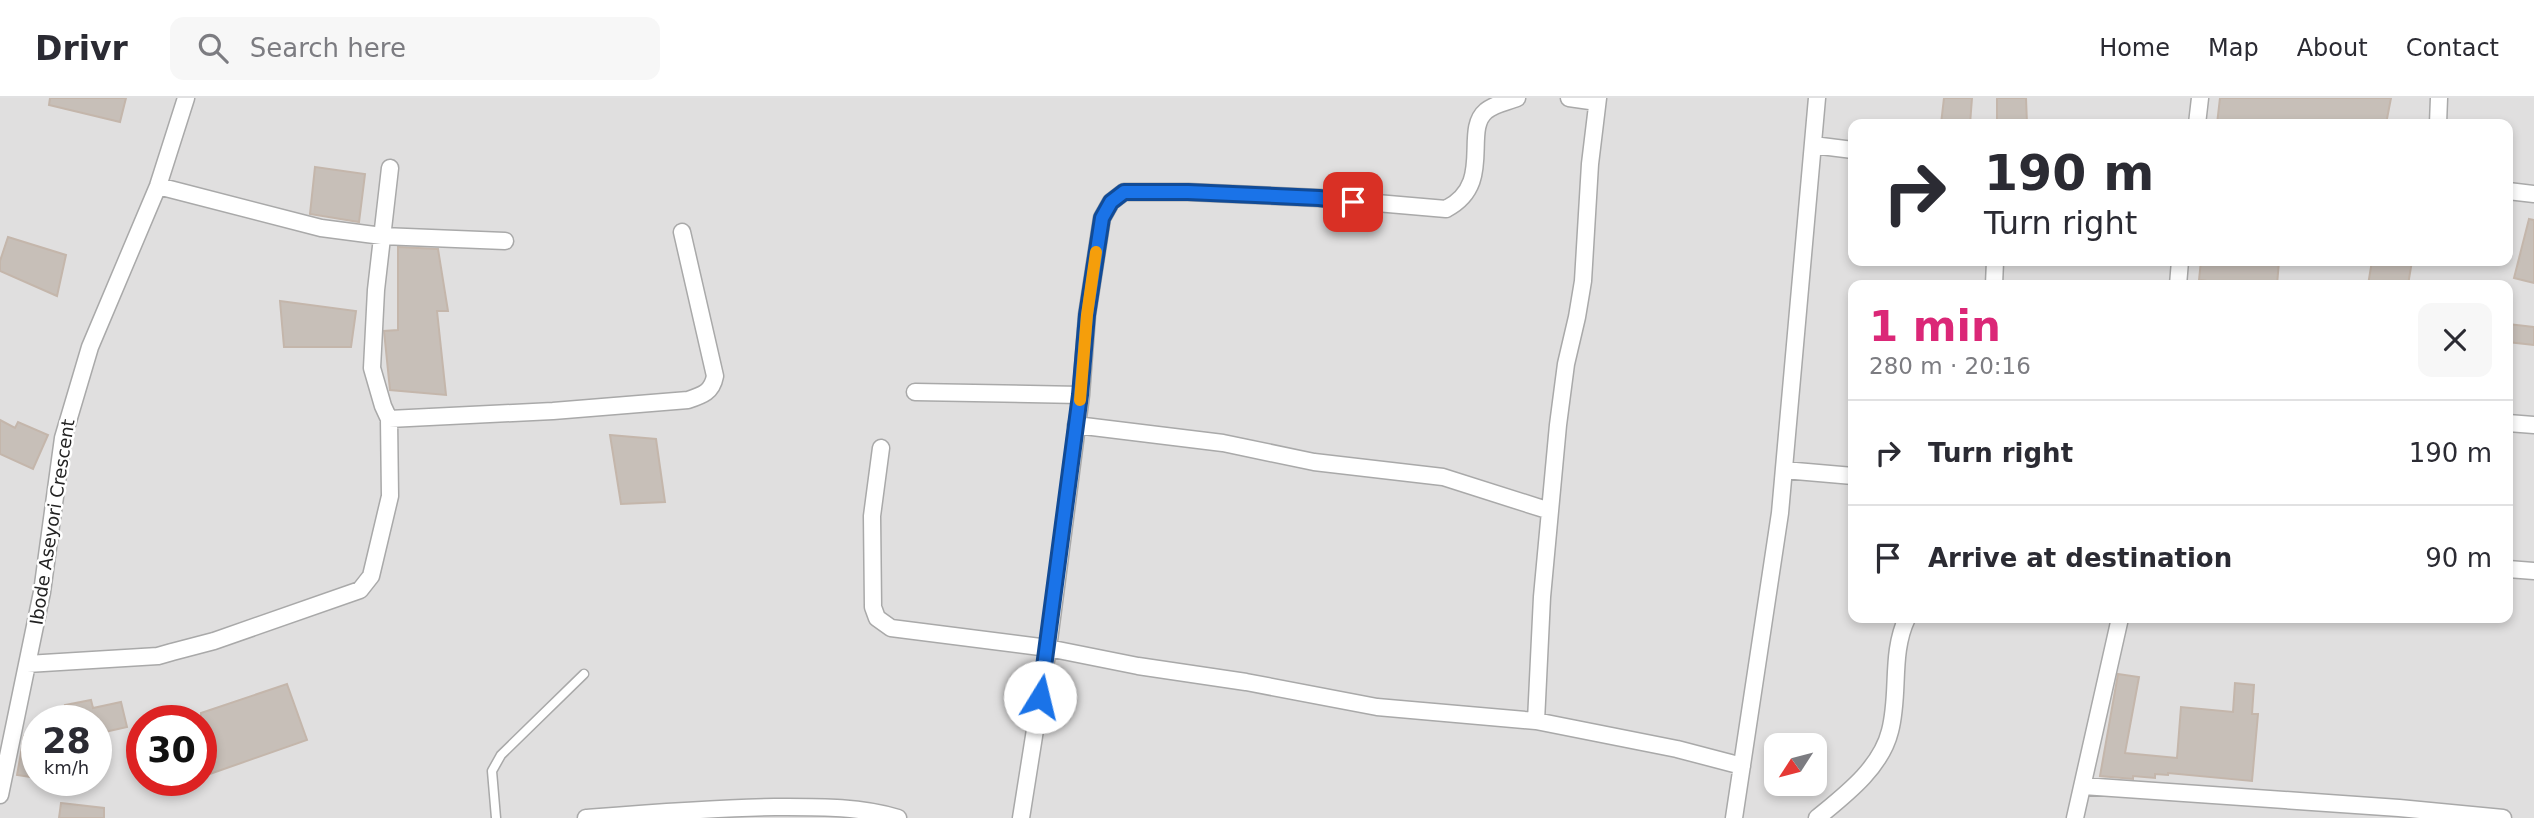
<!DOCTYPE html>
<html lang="en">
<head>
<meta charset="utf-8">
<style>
  :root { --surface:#fff; --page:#f7f7f7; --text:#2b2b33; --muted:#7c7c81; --line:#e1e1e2; --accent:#db2777 }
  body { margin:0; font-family:"DejaVu Sans",sans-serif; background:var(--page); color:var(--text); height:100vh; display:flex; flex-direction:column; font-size:26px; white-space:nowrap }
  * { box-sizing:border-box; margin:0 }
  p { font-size:23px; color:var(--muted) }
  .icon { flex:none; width:38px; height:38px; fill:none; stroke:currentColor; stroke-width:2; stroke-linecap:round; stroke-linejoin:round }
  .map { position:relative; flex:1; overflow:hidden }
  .sheet { position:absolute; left:1848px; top:182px; width:665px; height:343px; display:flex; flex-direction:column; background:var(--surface); border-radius:14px; box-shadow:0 4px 10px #0003 }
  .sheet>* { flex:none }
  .top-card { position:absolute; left:1848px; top:21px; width:665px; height:147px; border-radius:14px; box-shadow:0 4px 10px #0003; background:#fff; color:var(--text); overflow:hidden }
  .needle { width:46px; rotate:234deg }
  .buttons { position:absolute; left:1764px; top:635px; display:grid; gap:14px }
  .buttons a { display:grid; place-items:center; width:63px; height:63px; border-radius:14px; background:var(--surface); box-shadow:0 4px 10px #0003; font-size:35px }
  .speed { position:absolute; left:21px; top:607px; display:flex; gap:14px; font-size:35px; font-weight:700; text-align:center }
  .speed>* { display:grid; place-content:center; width:91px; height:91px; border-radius:50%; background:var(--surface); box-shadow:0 4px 10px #0003; line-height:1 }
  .speed small { font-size:18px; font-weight:400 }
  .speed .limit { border:10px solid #d22; background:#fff; color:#111 }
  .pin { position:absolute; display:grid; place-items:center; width:60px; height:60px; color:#fff; margin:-30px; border-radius:14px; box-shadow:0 4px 10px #0006 }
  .me { position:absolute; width:77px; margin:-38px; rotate:9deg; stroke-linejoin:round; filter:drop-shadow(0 0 5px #0008) }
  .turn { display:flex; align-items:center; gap:24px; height:147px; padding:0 21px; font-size:32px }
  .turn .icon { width:91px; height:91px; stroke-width:2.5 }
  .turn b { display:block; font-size:49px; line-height:60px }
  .round { display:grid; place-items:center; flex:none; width:74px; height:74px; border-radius:14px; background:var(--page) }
  .summary { display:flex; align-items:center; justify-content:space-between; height:119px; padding:0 21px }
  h1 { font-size:42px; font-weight:800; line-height:52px; color:var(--accent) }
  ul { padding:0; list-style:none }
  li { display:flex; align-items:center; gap:21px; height:105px; padding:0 21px; border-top:2px solid var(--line) }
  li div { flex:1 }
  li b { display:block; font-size:26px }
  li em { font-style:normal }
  header { display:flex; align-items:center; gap:42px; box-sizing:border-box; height:98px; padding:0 35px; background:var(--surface); border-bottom:2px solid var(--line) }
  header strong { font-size:33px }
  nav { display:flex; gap:38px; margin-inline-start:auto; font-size:24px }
  .search { width:490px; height:63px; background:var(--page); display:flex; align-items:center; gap:18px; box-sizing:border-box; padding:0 24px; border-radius:14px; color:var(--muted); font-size:26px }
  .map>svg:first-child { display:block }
  .residential { fill:#e0dfdf; fill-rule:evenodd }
  .building { fill:#c7bfb8; stroke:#c4b6ab; stroke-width:2 }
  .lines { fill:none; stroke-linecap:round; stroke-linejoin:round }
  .service-casing { stroke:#a9a9a9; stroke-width:11 }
  .minor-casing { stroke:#a9a9a9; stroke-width:19 }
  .service { stroke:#fff; stroke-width:8 }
  .minor { stroke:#fff; stroke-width:16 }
  .route-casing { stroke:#114b97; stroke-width:18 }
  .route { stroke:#1a73e8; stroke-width:12 }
  .slow { stroke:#f59e0b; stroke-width:12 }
  .labels { text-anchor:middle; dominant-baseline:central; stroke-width:5; stroke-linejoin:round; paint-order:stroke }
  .street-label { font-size:18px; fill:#222; stroke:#fff }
</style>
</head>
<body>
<header>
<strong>Drivr</strong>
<div class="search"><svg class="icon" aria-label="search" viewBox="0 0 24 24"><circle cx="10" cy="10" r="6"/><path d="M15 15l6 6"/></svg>Search here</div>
<nav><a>Home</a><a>Map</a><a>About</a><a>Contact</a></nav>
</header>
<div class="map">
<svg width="2534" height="720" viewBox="0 0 2534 720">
  <rect width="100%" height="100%" fill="#f2efe9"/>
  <path class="residential" d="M 0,0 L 2534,0 L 2534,720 L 0,720 ZM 1853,26 L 2508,26 L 2508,163 L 1853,163 ZM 1853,187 L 2508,187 L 2508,520 L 1853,520 ZM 37,623 L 96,623 L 96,682 L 37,682 ZM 142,623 L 201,623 L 201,682 L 142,682 ZM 1776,648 L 1815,648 L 1815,686 L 1776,686 Z"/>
  <path class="building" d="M 50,0 L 126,0 L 120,24 L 49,7 Z
    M 1944,0 L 1972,0 L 1970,26 L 1941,26 Z
    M 1997,0 L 2026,0 L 2027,26 L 1997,26 Z
    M 2220,0 L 2391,0 L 2386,26 L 2217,26 Z
    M 315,69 L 365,76 L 359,124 L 310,116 Z
    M 2529,121 L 2534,122 L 2534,185 L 2514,180 Z
    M 8,139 L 66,157 L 57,198 L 0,173 L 0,163 Z
    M 398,149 L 438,151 L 448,213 L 437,213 L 446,297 L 390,292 L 384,233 L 398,232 Z
    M 2201,163 L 2279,163 L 2277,187 L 2242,187 L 2199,182 Z
    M 2372,163 L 2412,163 L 2408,187 L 2368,187 Z
    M 280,203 L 356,213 L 351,249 L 284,249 Z
    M 2508,226 L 2534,229 L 2534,247 L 2508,244 Z
    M 0,322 L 15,330 L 18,324 L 48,337 L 33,371 L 0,356 Z
    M 610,337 L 656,341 L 665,404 L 621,406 Z
    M 2118,576 L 2139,579 L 2125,655 L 2177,660 L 2181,609 L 2233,614 L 2235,585 L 2254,587 L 2252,616 L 2258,616 L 2252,683 L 2168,675 L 2168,677 L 2155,676 L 2155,680 L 2133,678 L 2133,681 L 2100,678 Z
    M 287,586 L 307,642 L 201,679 L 201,615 Z
    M 91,602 L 93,610 L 121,604 L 127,629 L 96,636 L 96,623 L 63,623 L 62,617 L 67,616 L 65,607 Z
    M 24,638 L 37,640 L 31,679 L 17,677 Z
    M 61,705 L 104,710 L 104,720 L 59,720 Z"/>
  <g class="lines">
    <g class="service-casing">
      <path id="service" d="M 496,720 L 492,673 L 501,657 L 584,576"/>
    </g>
    <g class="minor-casing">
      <path id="minor" d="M 1569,0 L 1597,4
        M 2197,26 L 2200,0
        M 2438,26 L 2439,0
        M 1813,47 L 1853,52
        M 158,88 L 321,130 L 382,138 L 505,143
        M 2508,93 L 2534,96
        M 1994,187 L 1995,163
        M 2178,187 L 2180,163
        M 915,294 L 1081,297
        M 389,321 L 553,313 L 688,302 C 703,297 712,294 715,278 L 682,134
        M 2508,325 L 2534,327
        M 1076,327 L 1223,345 L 1314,364 L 1443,379 L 1550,413
        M 881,350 L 872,418 L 873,509 L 877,520 L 891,530 L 1048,550 L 1138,568 L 1246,584 L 1377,609 L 1536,623 L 1677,651 L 1742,668
        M 1784,372 L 1853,378
        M 2508,471 L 2534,473
        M 27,566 L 158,558 L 172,554 L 214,543 L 360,492 L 371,478 L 390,398 L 389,321 L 383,308 L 372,270 L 376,192 L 390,70
        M 1536,623 L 1542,499 L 1558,327 L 1566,266 L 1577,219 L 1583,183 L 1590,66 L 1598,0
        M 2083,688 L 2399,710 L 2503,720
        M 0,697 L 42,494 L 63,340 L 90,249 L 158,88 L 186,0
        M 586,720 C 649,715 711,710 775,709 C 815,709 859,708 898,720
        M 1021,720 L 1048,550 L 1081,297 L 1087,217 L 1102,120 L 1111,104 L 1124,94 L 1188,94 L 1319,100 L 1446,111 C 1495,86 1462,33 1486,13 C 1494,6 1507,4 1517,0
        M 1734,720 L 1780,415 L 1817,0
        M 1817,720 C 1845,697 1881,670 1890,633 C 1900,595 1890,556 1907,520
        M 2075,720 L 2120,520"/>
    </g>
    <use href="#service" class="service"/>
    <use href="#minor" class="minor"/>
  </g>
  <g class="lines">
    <g class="route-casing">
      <path id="route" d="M 1040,599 L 1080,297 L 1087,217 L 1102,120 L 1111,104 L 1124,94 L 1188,94 L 1319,100 L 1353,104"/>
    </g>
    <use href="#route" class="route"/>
    <path class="slow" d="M 1080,302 L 1087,217 L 1096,154"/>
  </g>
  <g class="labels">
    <g class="street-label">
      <text transform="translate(52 424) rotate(-81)">Ibode Aseyori Crescent</text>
    </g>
  </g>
</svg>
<div class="buttons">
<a><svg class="needle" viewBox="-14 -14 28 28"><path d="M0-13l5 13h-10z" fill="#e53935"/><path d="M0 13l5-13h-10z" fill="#7c7c81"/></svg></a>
</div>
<div class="speed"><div>28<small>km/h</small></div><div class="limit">30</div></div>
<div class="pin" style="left:1353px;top:104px;background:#d93025"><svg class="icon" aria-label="arrive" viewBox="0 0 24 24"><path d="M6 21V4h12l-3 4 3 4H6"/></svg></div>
<svg class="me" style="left:1040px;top:599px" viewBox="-20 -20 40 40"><circle r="19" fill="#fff"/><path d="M0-13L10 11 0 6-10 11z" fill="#1a73e8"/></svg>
<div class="top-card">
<div class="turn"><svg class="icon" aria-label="right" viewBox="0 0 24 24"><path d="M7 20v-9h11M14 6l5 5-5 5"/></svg><div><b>190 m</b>Turn right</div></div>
</div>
<section class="sheet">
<div class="summary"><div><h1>1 min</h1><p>280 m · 20:16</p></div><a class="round"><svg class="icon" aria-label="close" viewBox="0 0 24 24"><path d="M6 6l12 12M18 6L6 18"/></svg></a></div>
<ul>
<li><svg class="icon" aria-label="right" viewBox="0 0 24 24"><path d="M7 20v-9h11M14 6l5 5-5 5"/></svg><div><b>Turn right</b></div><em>190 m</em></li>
<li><svg class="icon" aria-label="arrive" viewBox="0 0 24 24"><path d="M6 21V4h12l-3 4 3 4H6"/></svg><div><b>Arrive at destination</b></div><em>90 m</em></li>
</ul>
</section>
</div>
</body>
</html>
